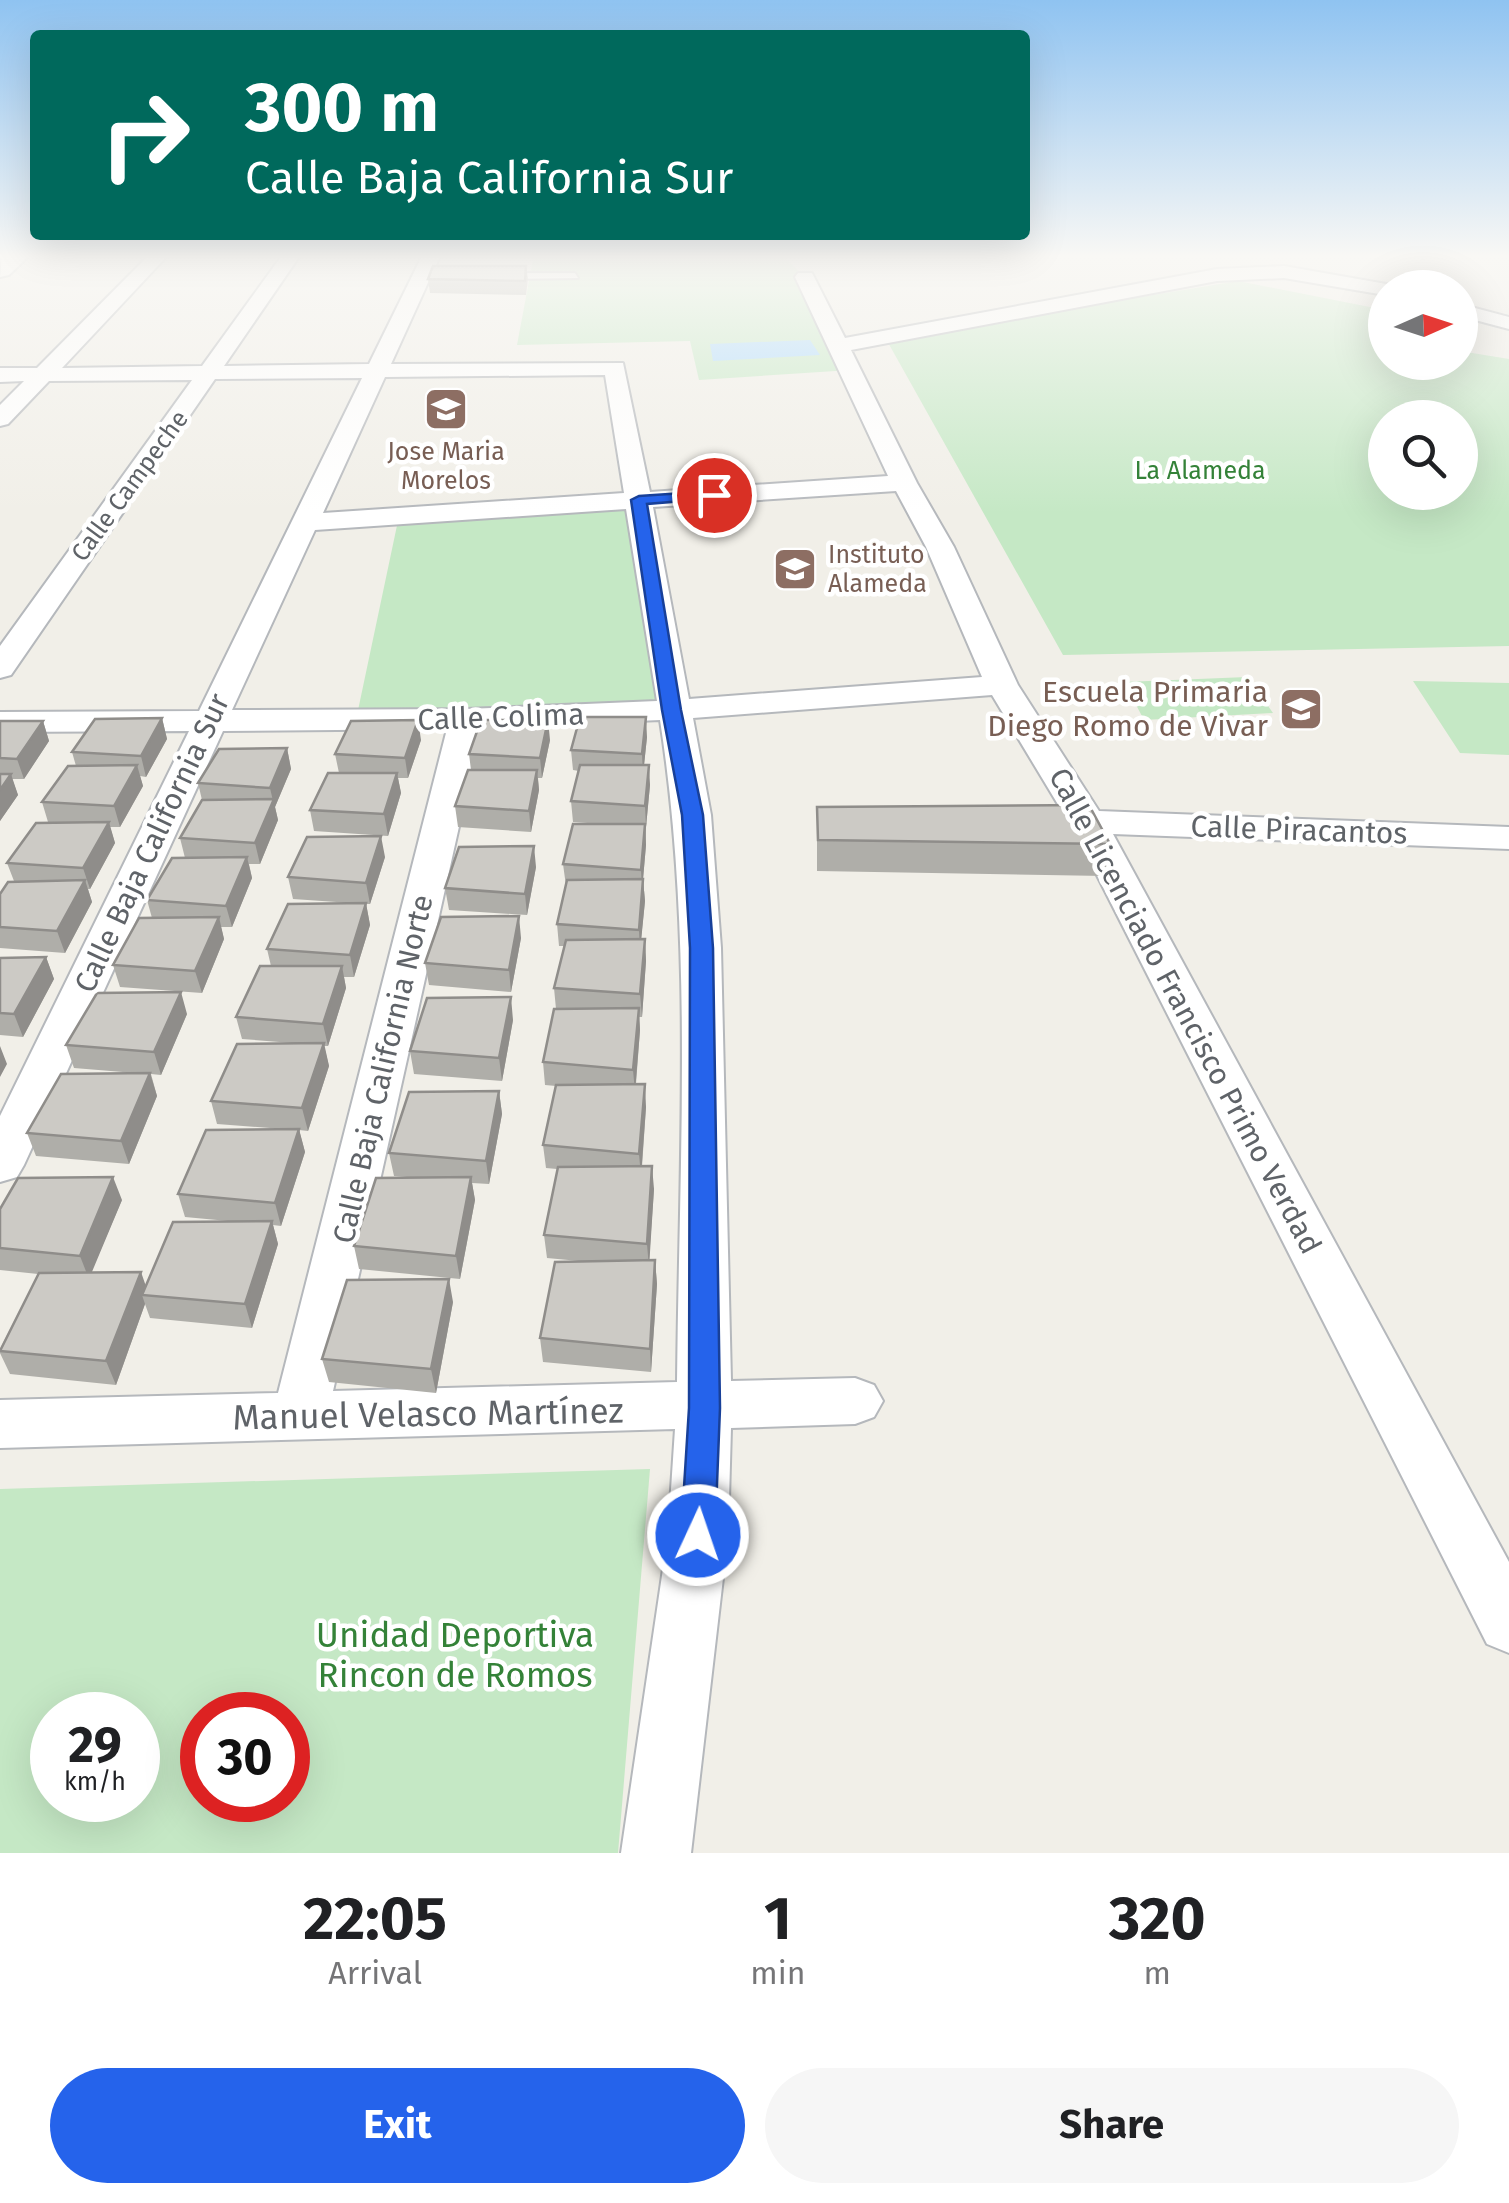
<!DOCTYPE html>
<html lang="en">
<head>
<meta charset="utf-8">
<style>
  :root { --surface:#fff; --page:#f6f6f6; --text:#202124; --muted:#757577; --accent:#2563eb }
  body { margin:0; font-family:"Fira Sans",sans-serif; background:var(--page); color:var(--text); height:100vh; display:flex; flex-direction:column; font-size:38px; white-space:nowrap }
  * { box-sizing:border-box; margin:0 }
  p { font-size:32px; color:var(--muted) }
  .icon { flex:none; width:55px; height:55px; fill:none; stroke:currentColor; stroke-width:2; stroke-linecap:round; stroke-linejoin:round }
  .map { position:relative; height:1853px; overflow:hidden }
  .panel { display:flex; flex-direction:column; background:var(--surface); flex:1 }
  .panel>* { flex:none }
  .top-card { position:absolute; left:30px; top:30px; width:1000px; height:210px; border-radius:10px; box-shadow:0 10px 40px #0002; background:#00695c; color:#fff; overflow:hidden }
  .needle { width:65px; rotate:87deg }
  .tools { position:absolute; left:1368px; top:270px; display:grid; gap:20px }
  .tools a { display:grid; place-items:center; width:110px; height:110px; border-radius:50%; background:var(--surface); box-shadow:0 10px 40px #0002; font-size:50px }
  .speed { position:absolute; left:30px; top:1692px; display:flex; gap:20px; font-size:50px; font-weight:700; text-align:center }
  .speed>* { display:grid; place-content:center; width:130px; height:130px; border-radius:50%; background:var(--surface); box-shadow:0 10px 40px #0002; line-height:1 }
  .speed small { font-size:25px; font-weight:400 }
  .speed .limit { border:15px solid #d22; background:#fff; color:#111 }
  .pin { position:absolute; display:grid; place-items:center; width:85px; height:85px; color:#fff; margin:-42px; border:5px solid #fff; border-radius:50%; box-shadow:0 2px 10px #0007 }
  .me { position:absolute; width:110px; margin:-55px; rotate:3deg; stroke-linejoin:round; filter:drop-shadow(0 0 8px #0008) }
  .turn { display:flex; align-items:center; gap:35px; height:210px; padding:0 50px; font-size:45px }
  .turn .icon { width:130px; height:130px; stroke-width:2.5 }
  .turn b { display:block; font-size:70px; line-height:85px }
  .eta { display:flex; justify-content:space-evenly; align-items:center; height:170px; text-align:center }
  .eta b { font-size:60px; font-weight:700; line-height:70px }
  .action { display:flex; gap:20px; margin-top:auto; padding:20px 50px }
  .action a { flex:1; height:115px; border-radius:60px; background:var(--accent); color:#fff; font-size:40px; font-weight:700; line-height:115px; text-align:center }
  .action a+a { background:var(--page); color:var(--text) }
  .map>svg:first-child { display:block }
  .green { fill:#c5e8c5; fill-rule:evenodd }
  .water { fill:#aadaff }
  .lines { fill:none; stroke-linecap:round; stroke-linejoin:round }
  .lane-casing { stroke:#b5b8bc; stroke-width:4 }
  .street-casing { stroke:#b5b8bc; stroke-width:4 }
  .secondary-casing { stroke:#b6babf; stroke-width:4 }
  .lane { fill:#fff; fill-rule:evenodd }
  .street { fill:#fff; fill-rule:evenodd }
  .secondary { fill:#fff; fill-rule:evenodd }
  .wall { fill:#afaea9 }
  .shaded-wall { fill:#8f8d8a }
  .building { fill:#cccac5; stroke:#8f8d8a; stroke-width:2.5 }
  .route { fill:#2563eb; stroke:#184099; stroke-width:2.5 }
  .labels { text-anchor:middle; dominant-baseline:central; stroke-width:9; stroke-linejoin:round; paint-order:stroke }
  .far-education-label { font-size:25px; fill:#785e54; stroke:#fff }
  .far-park-label { font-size:25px; fill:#348238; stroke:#fff }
  .far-street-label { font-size:25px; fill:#5f6368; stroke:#fff }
  .education-label { font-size:30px; fill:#785e54; stroke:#fff; text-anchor:end }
  .street-label { font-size:30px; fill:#5f6368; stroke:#fff }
  .near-street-label { font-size:35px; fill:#5f6368; stroke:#fff }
  .near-park-label { font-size:35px; fill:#348238; stroke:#fff }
</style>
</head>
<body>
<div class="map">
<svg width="1509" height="1853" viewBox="0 0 1509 1853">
  <rect width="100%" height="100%" fill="#f1efe8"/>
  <path class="green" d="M 534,254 L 781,254 L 805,277 L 851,370 L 699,380 L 690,341 L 517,345 Z
    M 1238,281 L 1385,310 L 1385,362 L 1460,362 L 1460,351 L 1509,359 L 1509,646 L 1063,655 L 886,339 ZM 1385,418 L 1460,418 L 1460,492 L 1385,492 Z
    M 639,500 L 671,710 L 357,715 L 399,516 Z
    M 1247,677 L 1273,713 L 1144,720 L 1124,682 Z
    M 1413,681 L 1509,683 L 1509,755 L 1460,753 Z
    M 650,1469 L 618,1853 L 0,1853 L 0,1489 ZM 138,1715 L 138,1800 L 52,1800 L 52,1715 ZM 202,1715 L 288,1715 L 288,1800 L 202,1800 Z"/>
  <path class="water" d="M 810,340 L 820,355 L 713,361 L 710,344 Z"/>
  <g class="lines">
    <g class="lane-casing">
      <path id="lane" d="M 575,273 L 578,278 L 502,279 L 497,276 L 502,273 Z"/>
    </g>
    <g class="street-casing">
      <path id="street" d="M 150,254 L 169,254 L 62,368 L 202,366 L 283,254 L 301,254 L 224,366 L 369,364 L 423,254 L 441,254 L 391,364 L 623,363 L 650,492 L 888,476 L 795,277 L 798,273 L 812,273 L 845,338 L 1217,269 L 1284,266 L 1392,285 L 1394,288 L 1385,288 L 1385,295 L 1284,278 L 1217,281 L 851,350 L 917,483 L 954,547 L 1018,685 L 1099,811 L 1509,827 L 1509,849 L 1113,834 L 1509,1562 L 1509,1653 L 1487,1644 L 1077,836 L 992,695 L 693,718 L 711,815 L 721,948 L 731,1381 L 855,1378 L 874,1385 L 883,1401 L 874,1417 L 855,1424 L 731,1428 L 728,1535 L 691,1853 L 621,1853 L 668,1535 L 675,1429 L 0,1448 L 0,1400 L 278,1393 L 447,729 L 223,731 L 24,1165 L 17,1177 L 0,1182 L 0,1116 L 189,731 L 0,732 L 0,712 L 199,711 L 362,378 L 215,379 L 11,675 L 0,678 L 0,646 L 192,380 L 49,381 L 8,424 L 0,426 L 0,405 L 24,381 L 0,382 L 0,368 L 37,368 ZM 605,375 L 624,493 L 323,513 L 385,377 ZM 896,491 L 926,547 L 982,677 L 689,699 L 653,507 ZM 626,509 L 657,701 L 466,709 L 232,710 L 315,530 ZM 660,720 C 694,938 679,1162 677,1382 L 333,1391 L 481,728 Z
        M 1460,304 L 1509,317 L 1509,329 L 1460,316 Z"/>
    </g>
    <g class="secondary-casing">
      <path id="secondary" d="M 2,254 L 31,254 L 9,275 L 0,277 Z"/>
    </g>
    <use href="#lane" class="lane"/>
    <use href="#street" class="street"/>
    <use href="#secondary" class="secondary"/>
  </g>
  <path class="wall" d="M 526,266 L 528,279 L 526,295 L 430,293 L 428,279 Z
    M 162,718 L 167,739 L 146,777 L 140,776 L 143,786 L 120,827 L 110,827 L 115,843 L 90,889 L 88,889 L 92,902 L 65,953 L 0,948 L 0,894 L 14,881 L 7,863 L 48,822 L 42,802 L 76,766 L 72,752 Z
    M 0,721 L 43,721 L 49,741 L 24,779 L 12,779 L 18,795 L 0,821 Z
    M 647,737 L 644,765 L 650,785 L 646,827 L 646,845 L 643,879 L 645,901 L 641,939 L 645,939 L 646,961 L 642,1017 L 639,1017 L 640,1030 L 636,1084 L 646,1107 L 642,1167 L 654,1189 L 649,1260 L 655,1260 L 657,1284 L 651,1372 L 543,1362 L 540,1338 L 579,1261 L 547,1258 L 544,1235 L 557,1169 L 546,1168 L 543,1145 L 556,1086 L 545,1085 L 543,1062 L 556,1009 L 554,988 L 564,946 L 559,946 L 557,924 L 566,886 L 563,864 L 602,824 L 573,822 L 571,801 L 579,771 L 573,770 L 571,750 Z
    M 421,740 L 408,778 L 398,778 L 401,793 L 388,836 L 314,831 L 310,810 L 339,773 L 335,754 Z
    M 550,740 L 542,778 L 538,778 L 539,790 L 531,832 L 458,827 L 455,806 L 471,770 L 469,754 Z
    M 287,748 L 291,769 L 275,807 L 278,820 L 260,864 L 249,864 L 252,878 L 232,927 L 221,927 L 224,939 L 202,993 L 120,987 L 113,965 L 152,918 L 147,900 L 185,858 L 180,838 L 202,800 L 198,783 Z
    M 817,807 L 1110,844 L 1105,876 L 817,871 Z
    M 385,857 L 370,904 L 366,904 L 370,925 L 354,977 L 344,977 L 346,988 L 328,1046 L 324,1046 L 329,1066 L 308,1131 L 299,1130 L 305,1152 L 281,1226 L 273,1225 L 278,1244 L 252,1328 L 150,1318 L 145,1304 L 116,1385 L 10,1374 L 0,1353 L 0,1349 L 38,1274 L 0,1270 L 0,1248 L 122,1200 L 91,1272 L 146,1286 L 228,1221 L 185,1217 L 178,1194 L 283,1129 L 217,1124 L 211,1101 L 292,1043 L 242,1039 L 236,1017 L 271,966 L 267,949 L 351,903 L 293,899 L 288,877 Z
    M 536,867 L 527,915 L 449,910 L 445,888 Z
    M 521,938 L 511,992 L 429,985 L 425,963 Z
    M 46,957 L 54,979 L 23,1037 L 0,1035 L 0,958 Z
    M 187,1014 L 161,1075 L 151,1074 L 157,1096 L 129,1164 L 36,1156 L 27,1133 L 135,1073 L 74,1068 L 66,1045 Z
    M 513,1020 L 502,1081 L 414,1074 L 410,1051 Z
    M 499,1091 L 502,1114 L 489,1184 L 472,1183 L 475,1200 L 460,1279 L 359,1269 L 354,1246 L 407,1177 L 394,1176 L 389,1153 Z
    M 453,1302 L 436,1393 L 329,1382 L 322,1359 Z"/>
  <path class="shaded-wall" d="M 646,717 L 647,737 L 643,775 L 642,754 Z
    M 162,718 L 167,739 L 146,777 L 141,756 Z
    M 418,720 L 421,740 L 408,778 L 405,758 Z
    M 548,720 L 550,740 L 542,778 L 540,758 Z
    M 43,721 L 49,741 L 24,779 L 17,759 Z
    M 287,748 L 291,769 L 275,807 L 278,820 L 260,864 L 255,843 L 273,801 L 270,788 Z
    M 137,765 L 143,786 L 120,827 L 114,806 Z
    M 649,765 L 650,785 L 646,827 L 645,806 Z
    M 537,770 L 539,790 L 531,832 L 529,811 Z
    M 397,773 L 401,793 L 388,836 L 384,814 Z
    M 11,774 L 18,795 L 0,821 L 0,790 Z
    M 109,822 L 115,843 L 90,889 L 83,868 Z
    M 645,824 L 646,845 L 642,891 L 641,870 Z
    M 381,836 L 385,857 L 370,904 L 366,883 Z
    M 534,846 L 536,867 L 527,915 L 525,894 Z
    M 247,857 L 252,878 L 232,927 L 226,906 Z
    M 643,879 L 645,901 L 640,952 L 639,930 Z
    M 85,880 L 92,902 L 65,953 L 57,931 Z
    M 366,903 L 370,925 L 354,977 L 350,955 Z
    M 519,916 L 521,938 L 511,992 L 509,970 Z
    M 219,917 L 224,939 L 202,993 L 195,971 Z
    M 645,939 L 646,961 L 642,1017 L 640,994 Z
    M 46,957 L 54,979 L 23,1037 L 14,1014 Z
    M 342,966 L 346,988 L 328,1046 L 323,1024 Z
    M 181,992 L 187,1014 L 161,1075 L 154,1052 Z
    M 511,997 L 513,1020 L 502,1081 L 499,1058 Z
    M 639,1008 L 640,1030 L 635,1092 L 633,1070 Z
    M 324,1043 L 329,1066 L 308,1131 L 302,1108 Z
    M 0,1046 L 7,1064 L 0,1077 Z
    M 150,1073 L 157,1096 L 129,1164 L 121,1141 Z
    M 645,1084 L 646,1107 L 641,1176 L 639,1154 Z
    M 499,1091 L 502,1114 L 489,1184 L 486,1161 Z
    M 299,1129 L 305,1152 L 281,1226 L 275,1203 Z
    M 652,1166 L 654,1189 L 649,1268 L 647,1244 Z
    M 113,1177 L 122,1200 L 89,1279 L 80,1256 Z
    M 471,1177 L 475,1200 L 460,1279 L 456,1256 Z
    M 272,1221 L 278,1244 L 252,1328 L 245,1304 Z
    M 655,1260 L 657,1284 L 651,1372 L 650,1349 Z
    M 141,1272 L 149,1295 L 142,1295 L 145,1304 L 116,1385 L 106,1361 Z
    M 449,1279 L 453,1302 L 436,1393 L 431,1369 Z"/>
  <path class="building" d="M 433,266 L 526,266 L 525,281 L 428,279 Z
    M 580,717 L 646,717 L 642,754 L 571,750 Z
    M 162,718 L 141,756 L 72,752 L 95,719 Z
    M 418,720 L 405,758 L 335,754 L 351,721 Z
    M 481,720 L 548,720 L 540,758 L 469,754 Z
    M 0,721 L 43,721 L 17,759 L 0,758 Z
    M 287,748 L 270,788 L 198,783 L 219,749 Z
    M 137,765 L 114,806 L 42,802 L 68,766 Z
    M 580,765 L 649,765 L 645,806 L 571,801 Z
    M 468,770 L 537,770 L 529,811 L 455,806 Z
    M 328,773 L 397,773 L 384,814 L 310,810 Z
    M 0,774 L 11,774 L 0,790 Z
    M 274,799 L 255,843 L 180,838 L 202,800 Z
    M 1089,805 L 1110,844 L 818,840 L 817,807 Z
    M 109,822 L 83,868 L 7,863 L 36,823 Z
    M 573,824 L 645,824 L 641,870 L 563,864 Z
    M 381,836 L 366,883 L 288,877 L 307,837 Z
    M 534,846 L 525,894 L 445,888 L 459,847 Z
    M 247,857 L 226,906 L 147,900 L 172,858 Z
    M 643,879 L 639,930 L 557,924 L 567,880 Z
    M 85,880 L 57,931 L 0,927 L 0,894 L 8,882 Z
    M 366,903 L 350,955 L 267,949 L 288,904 Z
    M 519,916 L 509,970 L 425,963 L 441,917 Z
    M 219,917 L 195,971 L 113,965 L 139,918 Z
    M 645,939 L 640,994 L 554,988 L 566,940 Z
    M 46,957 L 14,1014 L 0,1013 L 0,958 Z
    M 260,966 L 342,966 L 323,1024 L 236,1017 Z
    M 181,992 L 154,1052 L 66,1045 L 97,993 Z
    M 511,997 L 499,1058 L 410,1051 L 427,998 Z
    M 639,1008 L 633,1070 L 543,1062 L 554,1009 Z
    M 324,1043 L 302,1108 L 211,1101 L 237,1044 Z
    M 150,1073 L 121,1141 L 27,1133 L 61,1074 Z
    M 645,1084 L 639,1154 L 543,1145 L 556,1085 Z
    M 499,1091 L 486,1161 L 389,1153 L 409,1092 Z
    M 299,1129 L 275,1203 L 178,1194 L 206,1130 Z
    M 652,1166 L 647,1244 L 544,1235 L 558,1167 Z
    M 113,1177 L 80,1256 L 0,1248 L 0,1209 L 18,1178 Z
    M 471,1177 L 456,1256 L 354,1246 L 376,1178 Z
    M 272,1221 L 245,1304 L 142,1295 L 173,1222 Z
    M 655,1260 L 650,1349 L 540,1338 L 555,1262 Z
    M 141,1272 L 106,1361 L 0,1351 L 39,1273 Z
    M 449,1279 L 431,1369 L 322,1359 L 347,1280 Z"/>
  <linearGradient id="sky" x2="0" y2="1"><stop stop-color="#8fc3f1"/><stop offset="0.5" stop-color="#f9f8f5"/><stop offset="1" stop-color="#f9f8f5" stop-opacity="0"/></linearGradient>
  <rect width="1509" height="513" fill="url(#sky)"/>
  <path class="route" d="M 714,491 L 720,492 L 720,498 L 647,504 L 681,710 L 703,815 L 713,948 L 720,1408 L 715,1535 L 710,1546 L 698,1550 L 686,1546 L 681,1535 L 689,1408 L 690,948 L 682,815 L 662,710 L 631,500 L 639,496 Z"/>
  <defs>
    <g id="school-square" transform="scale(2.25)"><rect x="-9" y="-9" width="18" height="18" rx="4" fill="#8d6e63" stroke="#fff"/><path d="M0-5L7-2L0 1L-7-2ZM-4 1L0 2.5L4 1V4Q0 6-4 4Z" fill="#fff"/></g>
  </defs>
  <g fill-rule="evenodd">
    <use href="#school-square" x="446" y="409"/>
    <use href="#school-square" x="795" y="569"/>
    <use href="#school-square" x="1301" y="709"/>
  </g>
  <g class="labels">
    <g class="far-education-label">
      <text x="446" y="452">Jose Maria<tspan x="446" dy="29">Morelos</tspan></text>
      <text x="828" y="555" text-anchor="start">Instituto<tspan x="828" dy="29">Alameda</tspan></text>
    </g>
    <g class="far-park-label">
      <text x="1200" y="471">La Alameda</text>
    </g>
    <g class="far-street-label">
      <text transform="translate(130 486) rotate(-54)">Calle Campeche</text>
    </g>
    <g class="education-label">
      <text x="1268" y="692">Escuela Primaria<tspan x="1268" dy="34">Diego Romo de Vivar</tspan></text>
    </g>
    <g class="street-label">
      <text transform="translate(501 717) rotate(-2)">Calle Colima</text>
      <text transform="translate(1299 830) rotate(2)">Calle Piracantos</text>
      <text transform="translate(152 843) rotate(-65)">Calle Baja California Sur</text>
      <text transform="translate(1185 1011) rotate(62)">Calle Licenciado Francisco Primo Verdad</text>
      <text transform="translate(383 1069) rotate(-77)">Calle Baja California Norte</text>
    </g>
    <g class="near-street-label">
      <text transform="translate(428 1414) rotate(-1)">Manuel Velasco Martínez</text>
    </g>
    <g class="near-park-label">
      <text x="455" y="1635">Unidad Deportiva<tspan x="455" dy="40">Rincon de Romos</tspan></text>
    </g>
  </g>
</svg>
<div class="tools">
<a><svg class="needle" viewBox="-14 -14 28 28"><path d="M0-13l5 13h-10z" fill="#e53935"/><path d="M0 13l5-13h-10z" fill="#757577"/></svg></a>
<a><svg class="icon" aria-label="search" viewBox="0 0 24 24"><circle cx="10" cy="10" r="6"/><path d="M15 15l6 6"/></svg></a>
</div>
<div class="speed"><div>29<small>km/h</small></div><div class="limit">30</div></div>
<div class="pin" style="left:714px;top:495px;background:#d93025"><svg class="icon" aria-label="arrive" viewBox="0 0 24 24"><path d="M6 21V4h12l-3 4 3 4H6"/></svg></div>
<svg class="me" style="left:698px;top:1535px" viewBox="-20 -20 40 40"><circle r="17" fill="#2563eb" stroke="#fff" stroke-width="3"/><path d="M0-11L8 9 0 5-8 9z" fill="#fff"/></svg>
<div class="top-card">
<div class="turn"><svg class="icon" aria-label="right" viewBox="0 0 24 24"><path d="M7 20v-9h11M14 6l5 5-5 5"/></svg><div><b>300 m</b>Calle Baja California Sur</div></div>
</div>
</div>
<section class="panel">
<div class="eta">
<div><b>22:05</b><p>Arrival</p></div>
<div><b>1</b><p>min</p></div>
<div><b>320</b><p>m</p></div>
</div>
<div class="action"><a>Exit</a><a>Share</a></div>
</section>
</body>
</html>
